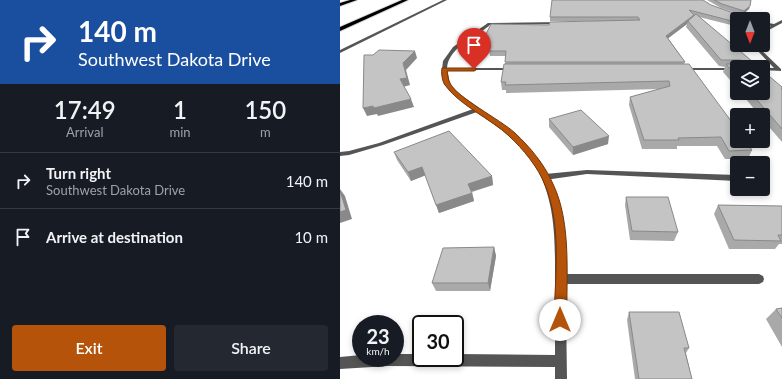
<!DOCTYPE html>
<html lang="en">
<head>
<meta charset="utf-8">
<style>
  :root { --surface:#171b24; --page:#242831; --text:#f1f3f6; --muted:#9ea1a6; --line:#363941; --accent:#b45309 }
  body { margin:0; font-family:Lato,sans-serif; background:var(--page); color:var(--text); height:100vh; display:flex; flex-direction:column; font-size:15px; white-space:nowrap }
  * { box-sizing:border-box; margin:0 }
  p { font-size:13px; color:var(--muted) }
  .icon { flex:none; width:22px; height:22px; fill:none; stroke:currentColor; stroke-width:2; stroke-linecap:round; stroke-linejoin:round }
  .map { position:relative; flex:1; overflow:hidden }
  .drawer { display:flex; flex-direction:column; background:var(--surface); width:340px }
  .drawer>* { flex:none }
  .hud { background:#1a4fa0; color:#fff; overflow:hidden }
  .needle { width:26px; rotate:180deg }
  .buttons { position:absolute; left:390px; top:12px; display:grid; gap:8px }
  .buttons a { display:grid; place-items:center; width:40px; height:40px; border-radius:4px; background:var(--surface); box-shadow:0 2px 6px #0003; font-size:20px }
  .speed { position:absolute; left:12px; top:315px; display:flex; gap:8px; font-size:20px; font-weight:700; text-align:center }
  .speed>* { display:grid; place-content:center; width:52px; height:52px; border-radius:50%; background:var(--surface); box-shadow:0 2px 6px #0003; line-height:1 }
  .speed small { font-size:10px; font-weight:400 }
  .speed .limit { border:2px solid #111; border-radius:6px; background:#fff; color:#111 }
  .pin { position:absolute; display:grid; place-items:center; width:34px; height:34px; color:#fff; margin:-41px -17px; border-radius:50% 50% 50% 0; rotate:-45deg; box-shadow:0 0 4px #0007 }
  .pin .icon { rotate:45deg }
  .me { position:absolute; width:44px; margin:-22px; rotate:0deg; stroke-linejoin:round; filter:drop-shadow(0 0 3px #0008) }
  .turn { display:flex; align-items:center; gap:14px; height:84px; padding:0 12px; font-size:18px }
  .turn .icon { width:52px; height:52px; stroke-width:2.5 }
  .turn b { display:block; font-size:28px; line-height:34px }
  .eta { display:flex; justify-content:space-evenly; align-items:center; height:68px; text-align:center }
  .eta b { font-size:24px; font-weight:600; line-height:28px }
  .primary-button { display:flex; gap:8px; margin-top:auto; padding:8px 12px }
  .primary-button a { flex:1; height:46px; border-radius:4px; background:var(--accent); color:#fff; font-size:16px; font-weight:600; line-height:46px; text-align:center }
  .primary-button a+a { background:var(--page); color:var(--text) }
  ul { padding:0; list-style:none }
  li { display:flex; align-items:center; gap:12px; height:56px; padding:0 12px; border-top:1px solid var(--line) }
  li div { flex:1 }
  li b { display:block; font-size:15px }
  li em { font-style:normal }
  main { display:flex; flex:1; min-height:0 }
  .map>svg:first-child { display:block }
  .lines { fill:none; stroke-linecap:round; stroke-linejoin:round }
  .highway-casing { stroke:#dbdbdb; stroke-width:2 }
  .lane { fill:#555; fill-rule:evenodd }
  .street { fill:#555; fill-rule:evenodd }
  .highway { fill:#000; fill-rule:evenodd }
  .wall { fill:#a9a9a9 }
  .shaded-wall { fill:#898989 }
  .building { fill:#c4c4c4; stroke:#898989 }
  .route { fill:#b45309; stroke:#753606 }
</style>
</head>
<body>
<main>
<section class="drawer">
<div class="hud">
<div class="turn"><svg class="icon" aria-label="right" viewBox="0 0 24 24"><path d="M7 20v-9h11M14 6l5 5-5 5"/></svg><div><b>140 m</b>Southwest Dakota Drive</div></div>
</div>
<div class="eta">
<div><b>17:49</b><p>Arrival</p></div>
<div><b>1</b><p>min</p></div>
<div><b>150</b><p>m</p></div>
</div>
<ul>
<li><svg class="icon" aria-label="right" viewBox="0 0 24 24"><path d="M7 20v-9h11M14 6l5 5-5 5"/></svg><div><b>Turn right</b><p>Southwest Dakota Drive</p></div><em>140 m</em></li>
<li><svg class="icon" aria-label="arrive" viewBox="0 0 24 24"><path d="M6 21V4h12l-3 4 3 4H6"/></svg><div><b>Arrive at destination</b></div><em>10 m</em></li>
</ul>
<div class="primary-button"><a>Exit</a><a>Share</a></div>
</section>
<div class="map">
<svg width="442" height="379" viewBox="0 0 442 379">
  <rect width="100%" height="100%" fill="#fff"/>
  <g class="lines">
    <g class="highway-casing">
      <path id="highway" d="M 10,0 L 17,0 L 0,6 L 0,3 Z
        M 62,0 L 68,0 L 0,31 L 0,27 Z"/>
    </g>
    <path class="lane" d="M 103,0 L 107,0 L 0,53 L 0,50 Z
      M 220,22 L 221,24 L 149,25 L 147,24 L 149,23 Z
      M 247,170 L 397,175 L 397,181 L 247,174 L 205,180 L 201,177 L 205,174 Z
      M 220,274 L 419,274 L 423,276 L 424,279 L 423,282 L 419,284 L 220,284 L 216,282 L 215,279 L 216,276 Z"/>
    <path class="street" d="M 388,12 L 410,18 L 411,19 L 405,19 L 387,14 Z
      M 442,20 L 442,23 L 423,33 L 423,30 L 431,26 L 423,24 L 423,22 L 434,24 Z
      M 148,23 L 151,24 C 137,37 109,46 107,68 L 172,68 L 174,69 L 172,70 L 107,70 L 110,84 L 118,93 L 174,133 L 200,161 L 213,185 L 221,212 L 225,242 L 227,379 L 215,379 L 215,367 L 48,366 L 0,369 L 0,357 L 21,355 L 21,358 L 55,358 L 55,354 L 81,354 L 81,358 L 115,358 L 115,354 L 215,355 C 215,330 215,306 215,281 C 215,241 216,201 195,165 C 181,142 158,127 137,112 L 43,145 L 9,155 L 0,156 L 0,152 L 9,151 L 39,143 L 133,109 L 114,95 L 104,84 L 102,69 L 103,61 L 113,47 Z
      M 412,45 L 416,45 L 441,69 L 441,71 L 423,70 L 423,68 L 434,68 Z
      M 342,68 L 397,68 L 397,70 L 344,70 L 342,69 Z"/>
    <use href="#highway" class="highway"/>
  </g>
  <path class="wall" d="M 367,0 L 411,0 L 410,6 L 409,9 L 402,15 L 381,8 Z
    M 371,5 L 399,15 L 397,19 L 391,25 L 359,17 L 419,67 L 397,67 L 397,88 L 383,72 L 385,67 L 379,66 L 346,27 L 347,24 L 328,38 L 345,62 L 344,64 L 412,150 L 408,159 L 385,159 L 377,146 L 337,146 L 337,149 L 302,149 L 289,105 L 290,97 L 320,89 L 166,93 L 166,90 L 162,90 L 161,82 L 165,64 L 166,56 L 150,56 L 149,51 L 141,50 L 140,46 L 209,25 L 292,21 L 210,21 L 210,17 Z
    M 442,87 L 442,142 L 423,120 L 423,115 L 419,115 L 401,93 L 423,93 Z
    M 209,119 L 268,144 L 233,155 L 209,127 Z
    M 54,152 L 152,176 L 153,185 L 132,192 L 134,201 L 99,213 L 86,175 L 71,181 L 57,160 Z
    M 286,197 L 338,232 L 334,241 L 290,240 L 285,205 Z
    M 378,205 L 442,206 L 442,244 L 439,244 L 435,249 L 389,249 L 374,214 Z
    M 154,247 L 156,256 L 150,291 L 96,291 L 92,283 Z
    M 442,308 L 442,347 L 426,319 L 436,309 Z
    M 289,312 L 349,348 L 346,353 L 352,379 L 295,379 L 287,320 Z"/>
  <path class="shaded-wall" d="M 410,6 L 409,9 L 402,15 L 404,11 Z
    M 354,15 L 348,21 L 347,24 L 326,40 L 326,36 Z
    M 399,15 L 397,19 L 391,25 L 392,21 Z
    M 75,51 L 77,58 L 66,70 L 70,85 L 63,87 L 60,79 L 63,63 Z
    M 71,99 L 74,107 L 38,116 L 37,114 L 27,116 L 23,108 Z
    M 269,136 L 268,144 L 233,155 L 233,147 Z
    M 82,167 L 86,175 L 71,181 L 68,172 Z
    M 152,176 L 153,185 L 130,192 L 128,184 Z
    M 0,189 L 5,196 L 12,219 L 0,223 Z
    M 132,193 L 134,201 L 99,213 L 96,205 Z
    M 154,247 L 156,256 L 150,291 L 148,283 Z"/>
  <path class="building" d="M 212,0 L 363,0 L 371,5 L 399,15 L 392,21 L 349,10 L 354,15 L 326,36 L 345,62 L 165,62 L 166,51 L 149,51 L 151,46 L 140,46 L 151,24 L 209,25 L 210,22 L 300,20 L 298,17 L 210,17 Z
    M 374,0 L 411,0 L 410,6 L 404,11 L 382,4 Z
    M 356,14 L 419,67 L 397,67 L 397,77 L 386,64 L 400,64 L 401,60 L 381,60 L 348,21 Z
    M 39,50 L 75,51 L 63,63 L 67,78 L 60,79 L 71,99 L 34,108 L 33,106 L 23,108 L 24,55 L 33,55 Z
    M 164,64 L 349,64 L 397,129 L 397,141 L 405,141 L 412,150 L 389,151 L 381,137 L 338,138 L 339,140 L 304,140 L 290,97 L 330,86 L 329,81 L 165,85 L 166,82 L 161,82 Z
    M 423,71 L 442,87 L 442,89 L 441,89 L 442,89 L 442,129 L 411,93 L 423,93 Z
    M 241,110 L 269,136 L 233,147 L 209,119 Z
    M 109,131 L 152,176 L 128,184 L 132,193 L 96,205 L 82,167 L 68,172 L 54,152 Z
    M 0,191 L 6,210 L 0,212 Z
    M 286,197 L 328,197 L 338,232 L 292,231 Z
    M 378,205 L 442,206 L 442,235 L 438,235 L 441,241 L 394,240 Z
    M 154,247 L 148,283 L 92,283 L 103,248 Z
    M 442,308 L 442,318 L 436,309 Z
    M 289,312 L 339,312 L 349,348 L 344,348 L 352,379 L 299,379 Z"/>
  <path class="route" d="M 102,68 L 136,68 L 136,70 L 134,71 L 107,71 C 108,74 108,80 110,83 C 116,97 161,120 175,133 C 190,147 205,165 213,184 C 232,223 226,278 227,320 L 225,325 L 220,326 L 216,325 L 214,320 C 215,277 222,226 205,185 C 198,167 183,149 169,136 C 151,119 119,105 105,85 C 102,81 101,72 102,68 Z"/>
</svg>
<div class="buttons">
<a><svg class="needle" viewBox="-14 -14 28 28"><path d="M0-13l5 13h-10z" fill="#e53935"/><path d="M0 13l5-13h-10z" fill="#9ea1a6"/></svg></a>
<a><svg class="icon" aria-label="layers" viewBox="0 0 24 24"><path d="M12 4l9 5-9 5-9-5zM3 14l9 5 9-5"/></svg></a>
<a>+</a>
<a>−</a>
</div>
<div class="speed"><div>23<small>km/h</small></div><div class="limit">30</div></div>
<div class="pin" style="left:134px;top:69px;background:#d93025"><svg class="icon" aria-label="arrive" viewBox="0 0 24 24"><path d="M6 21V4h12l-3 4 3 4H6"/></svg></div>
<svg class="me" style="left:220px;top:320px" viewBox="-20 -20 40 40"><circle r="19" fill="#fff"/><path d="M0-13L10 11 0 6-10 11z" fill="#b45309"/></svg>
</div>
</main>
</body>
</html>
